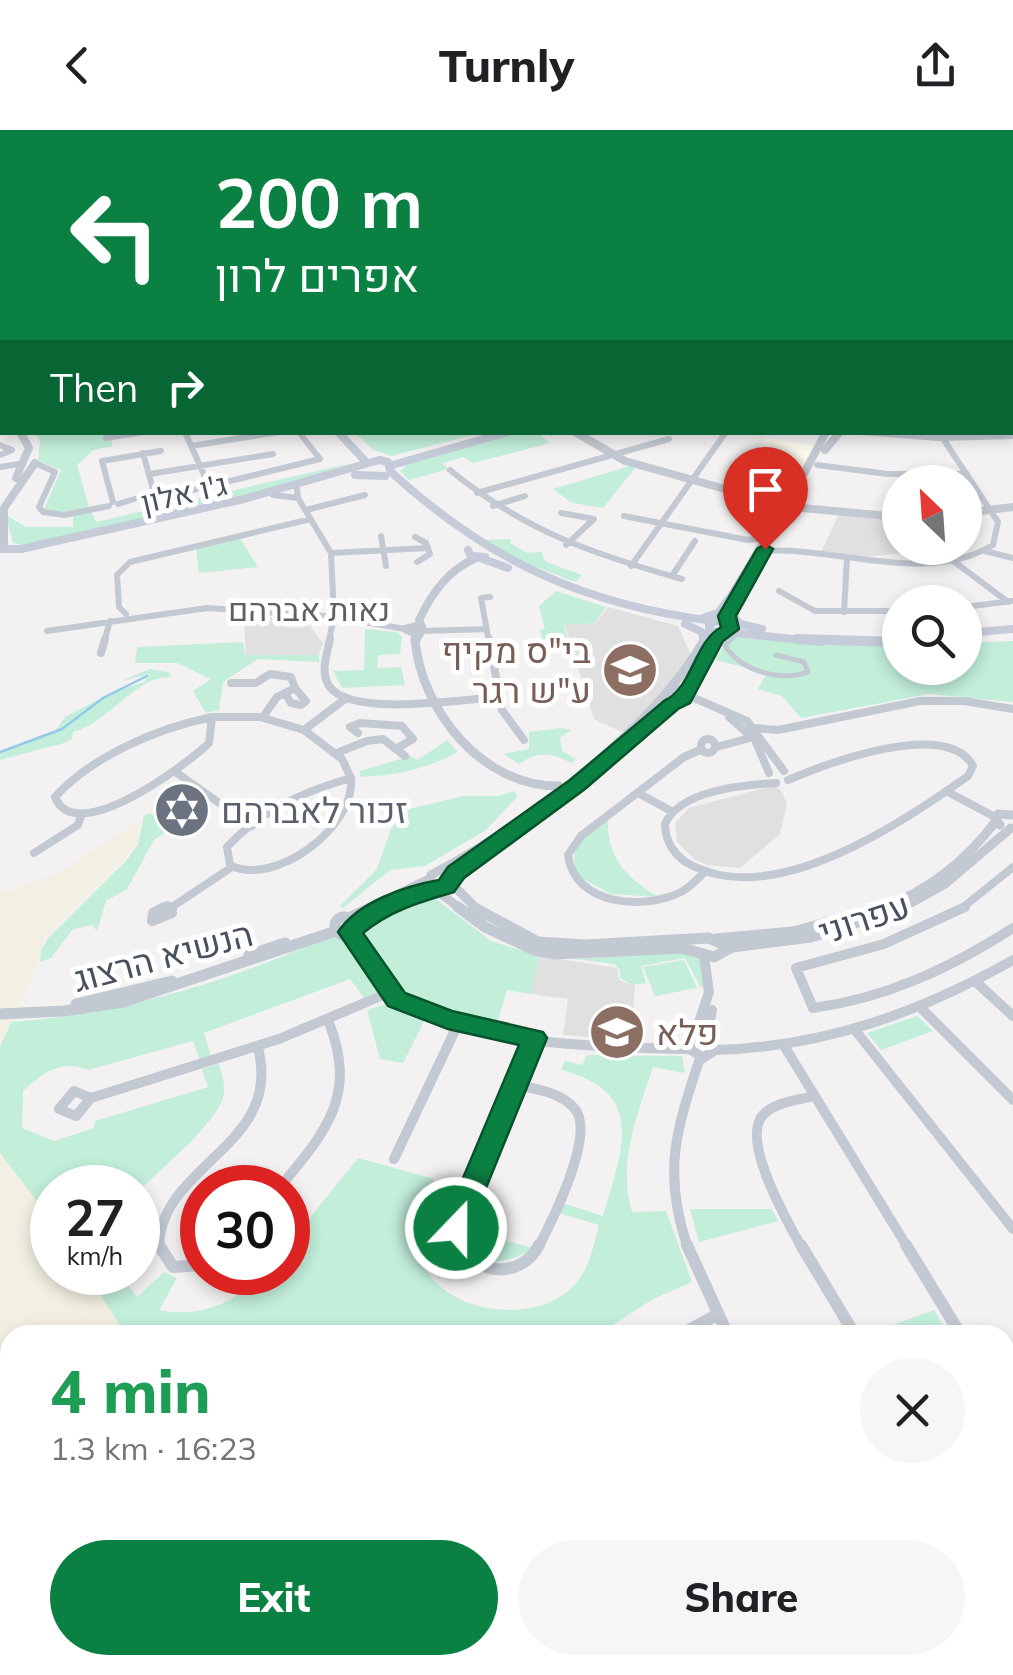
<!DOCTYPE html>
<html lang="en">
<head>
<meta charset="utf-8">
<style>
  :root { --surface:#fff; --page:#f6f6f6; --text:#202124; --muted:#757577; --accent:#0b8043 }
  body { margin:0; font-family:Mulish,Heebo,sans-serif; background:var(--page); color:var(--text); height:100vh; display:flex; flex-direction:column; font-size:38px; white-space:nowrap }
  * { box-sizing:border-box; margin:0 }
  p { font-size:32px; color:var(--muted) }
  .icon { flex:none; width:55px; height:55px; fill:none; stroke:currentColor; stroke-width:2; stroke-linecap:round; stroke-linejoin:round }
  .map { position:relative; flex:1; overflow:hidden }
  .side { position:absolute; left:0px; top:1195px; width:1015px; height:350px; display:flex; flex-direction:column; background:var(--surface); border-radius:30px 30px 0 0; box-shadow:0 5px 15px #0003 }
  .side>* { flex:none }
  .guide { position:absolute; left:0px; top:0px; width:1015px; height:305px; box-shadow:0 5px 15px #0003; background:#0b8043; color:#fff; overflow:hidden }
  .needle { width:65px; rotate:335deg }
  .fabs { position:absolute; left:882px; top:335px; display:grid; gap:20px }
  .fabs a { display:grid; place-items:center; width:100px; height:100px; border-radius:50%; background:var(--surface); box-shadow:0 5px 15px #0003; font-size:50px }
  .speed { position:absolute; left:30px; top:1035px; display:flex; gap:20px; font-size:50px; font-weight:700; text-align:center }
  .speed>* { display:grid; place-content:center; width:130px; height:130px; border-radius:50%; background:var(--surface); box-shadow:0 5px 15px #0003; line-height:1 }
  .speed small { font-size:25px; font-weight:400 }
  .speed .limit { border:15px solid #d22; background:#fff; color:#111 }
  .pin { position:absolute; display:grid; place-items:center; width:85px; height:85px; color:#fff; margin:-102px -42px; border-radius:50% 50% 50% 0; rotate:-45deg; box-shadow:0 0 10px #0007 }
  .pin .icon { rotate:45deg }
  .me { position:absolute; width:110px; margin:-55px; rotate:22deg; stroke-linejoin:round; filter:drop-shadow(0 0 8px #0008) }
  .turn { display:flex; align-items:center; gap:35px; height:210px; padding:0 50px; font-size:45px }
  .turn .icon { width:130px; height:130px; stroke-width:2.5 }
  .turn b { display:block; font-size:70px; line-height:85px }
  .then { display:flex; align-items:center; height:95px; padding:0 50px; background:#0003; gap:20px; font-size:38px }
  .round { display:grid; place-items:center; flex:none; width:105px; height:105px; border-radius:52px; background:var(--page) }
  .head { display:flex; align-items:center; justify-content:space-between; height:170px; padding:0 50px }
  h1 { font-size:60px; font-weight:800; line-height:75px; color:#1e9e55 }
  .primary-button { display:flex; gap:20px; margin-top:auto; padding:20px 50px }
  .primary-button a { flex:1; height:115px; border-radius:60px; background:var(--accent); color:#fff; font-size:40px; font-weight:800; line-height:115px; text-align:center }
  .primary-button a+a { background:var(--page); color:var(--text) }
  header { display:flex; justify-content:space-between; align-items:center; height:130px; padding:0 50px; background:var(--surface); font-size:45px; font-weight:800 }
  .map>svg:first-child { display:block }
  .commercial { fill:#fcfaed }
  .education { fill:#e1e0e0 }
  .green { fill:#c2eeda }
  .sand { fill:#f3f0e3 }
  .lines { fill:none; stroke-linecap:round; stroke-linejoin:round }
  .stream { stroke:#92c9e9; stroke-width:2.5 }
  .trunk-casing { stroke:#7787a9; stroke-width:5 }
  .pedestrian { stroke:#c3c9d2; stroke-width:5 }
  .minor-far4 { stroke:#c3c9d2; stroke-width:4 }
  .minor-far3 { stroke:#c3c9d2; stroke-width:6 }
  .minor-far2 { stroke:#c3c9d2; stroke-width:8 }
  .minor-far1 { stroke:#c3c9d2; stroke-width:10 }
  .minor { stroke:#c3c9d2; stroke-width:12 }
  .tertiary-far3 { stroke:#c3c9d2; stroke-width:5 }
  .tertiary-far2 { stroke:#c3c9d2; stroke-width:8 }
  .tertiary-far1 { stroke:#c3c9d2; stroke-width:9 }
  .tertiary { stroke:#c3c9d2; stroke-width:11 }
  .secondary-far2 { stroke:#c5cbd8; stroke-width:5 }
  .secondary-far1 { stroke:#c5cbd8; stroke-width:8 }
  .secondary { stroke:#c5cbd8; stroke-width:10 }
  .trunk { fill:#9eacc6; fill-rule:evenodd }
  .route { fill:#0b8043; stroke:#07532c; stroke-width:2.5 }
  .labels { text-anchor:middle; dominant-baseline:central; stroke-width:10; stroke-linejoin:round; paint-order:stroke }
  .far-street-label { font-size:30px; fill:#4a515e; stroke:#fff }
  .far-neighbourhood-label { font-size:32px; fill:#5e6066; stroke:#fff }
  .education-label { font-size:35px; fill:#785e54; stroke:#fff; text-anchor:end }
  .worship-label { font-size:35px; fill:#5b616d; stroke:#fff; text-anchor:start }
  .street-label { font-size:35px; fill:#4a515e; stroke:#fff }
</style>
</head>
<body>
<header><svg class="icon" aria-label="back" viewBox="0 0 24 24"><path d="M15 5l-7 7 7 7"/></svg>Turnly<svg class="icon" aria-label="share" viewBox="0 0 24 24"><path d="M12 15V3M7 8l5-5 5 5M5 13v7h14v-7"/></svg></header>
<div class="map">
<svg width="1013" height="1545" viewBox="0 0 1013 1545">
  <rect width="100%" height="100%" fill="#f3f1f1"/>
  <path class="commercial" d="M 766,308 L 813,316 L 795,350 L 745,341 Z"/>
  <path class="education" d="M 839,384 L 883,388 L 884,394 L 896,395 L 900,418 L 911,422 L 866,427 L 821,422 Z
    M 608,477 L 678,496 L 691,525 L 658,568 L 624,603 L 594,589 L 565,495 L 596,493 Z
    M 250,485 L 288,489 L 284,497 L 302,498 L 307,492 L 323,513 L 319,525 L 246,525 L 244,489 Z
    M 773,656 L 780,659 L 787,673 L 780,704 L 740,738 L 707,735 L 694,729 L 677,712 L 675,693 L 689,678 Z
    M 539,826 L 617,838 L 619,850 L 635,856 L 631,911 L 563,905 L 568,869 L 531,864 Z"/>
  <path class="green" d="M 35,303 L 109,303 L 113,316 L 93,320 L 77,335 L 89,377 L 59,383 L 44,379 L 61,340 L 38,331 L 40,310 Z
    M 355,303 L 481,303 L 391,326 L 374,320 Z
    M 518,303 L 549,303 L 540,305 L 550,313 L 473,333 L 464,327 L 442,333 L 448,339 L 409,350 L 400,341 L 413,330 Z
    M 352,333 L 246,366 L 24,415 L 13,413 L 6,385 L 26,397 L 73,397 L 73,386 L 91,382 L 96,392 Z
    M 630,336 L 635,338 L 603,378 L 572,373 L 553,359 Z
    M 240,408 L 258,437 L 199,443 L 196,418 Z
    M 511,409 L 510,413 L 527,423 L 541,422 L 546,432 L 582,445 L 575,452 L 520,431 L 483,410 Z
    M 556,461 L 606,477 L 595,493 L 564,495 L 570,516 L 544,517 L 540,500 L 545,499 L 539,476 Z
    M 365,499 L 396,502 L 402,507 L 400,524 L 378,525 L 377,538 L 401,537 L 405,555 L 342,558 L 333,541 L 364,540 Z
    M 736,506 L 900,515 L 900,538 L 965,538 L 965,513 L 1013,511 L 1013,572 L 929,564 L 801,588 L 782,566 L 758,559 L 767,543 L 715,530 L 729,508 Z
    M 243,512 L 245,525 L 319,525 L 319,532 L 258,529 L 223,552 L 219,580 L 206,583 L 193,561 L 211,549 L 177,533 L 135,533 L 137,517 Z
    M 150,539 L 168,542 L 172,547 C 134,546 109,593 73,602 L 72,609 L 64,613 L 0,630 L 0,623 L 55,601 L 65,587 L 111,563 L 144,552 L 150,544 L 121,551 Z
    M 561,598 L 571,600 L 560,608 L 562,621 L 576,629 L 571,633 C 551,622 537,621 519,634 L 503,624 L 529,619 L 529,602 Z
    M 447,610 L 458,622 C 424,640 397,645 360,647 L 360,641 L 410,626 L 418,630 Z
    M 514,661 L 517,667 L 486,700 L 425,736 L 390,740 L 343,778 L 340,776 L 377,739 L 391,699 L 405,680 L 464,666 L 499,666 Z
    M 150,683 L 172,698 L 154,710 L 127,759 L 106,771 L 97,801 L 92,795 L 73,799 L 51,828 L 40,832 L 41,820 L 49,807 L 127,730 L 138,714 L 144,686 Z
    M 608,690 C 606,727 628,750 659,767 L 611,764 L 578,746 C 566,714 585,708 608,690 Z
    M 432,766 L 491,811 L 539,826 L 531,864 L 507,860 L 497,894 C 409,875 404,883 357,803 L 362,796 Z
    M 329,807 L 349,807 L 382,859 L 364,868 L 350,849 L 204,903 L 211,926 L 200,930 L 193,911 L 88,940 C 62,929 42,943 23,961 L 22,998 L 54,1011 L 94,998 L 95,991 L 208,957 L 202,939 L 219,934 C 223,947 227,960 221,973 C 206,1003 161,1038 138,1062 L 138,1058 L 52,1058 L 52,1091 L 0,1023 L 0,915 L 11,892 C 124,884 226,852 329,807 Z
    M 676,822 L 698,827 L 703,835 L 704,856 L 701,858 L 685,828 L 641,836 L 646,853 L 633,855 L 620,848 L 620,840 L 614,834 L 575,829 Z
    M 684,830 L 697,858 L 655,866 L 643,837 Z
    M 392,872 L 425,889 L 403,933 L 380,929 L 367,880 Z
    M 917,886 L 933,901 L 881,920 L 867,903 Z
    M 587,925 L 682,926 L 685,943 L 653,937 C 638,983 617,1033 632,1082 L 666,1081 L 692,1152 L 651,1170 L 598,1205 L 133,1205 L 122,1199 L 86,1143 L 119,1143 L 137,1167 L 164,1142 L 177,1148 L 159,1180 C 200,1188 235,1174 263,1143 L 288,1142 L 288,1115 L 358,1028 L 434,1049 C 425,1073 411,1096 418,1122 C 434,1184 538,1200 577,1152 C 590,1136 594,1114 599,1095 L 559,1083 L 562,1073 L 603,1086 C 622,1020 648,962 561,940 L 565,931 L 582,935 Z
    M 690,1079 L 772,1079 L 778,1091 L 699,1112 Z
    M 464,1098 L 532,1118 C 507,1137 465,1140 464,1098 Z
    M 934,1180 L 946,1200 L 928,1205 L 866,1205 Z
    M 885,1535 L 963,1535 L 974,1545 L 879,1545 Z"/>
  <path class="sand" d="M 141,690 L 137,713 L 123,732 L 44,808 L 37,835 L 0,917 L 0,764 L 56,744 Z
    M 0,1023 L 52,1091 L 52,1142 L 86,1143 L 122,1199 L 132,1205 L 10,1205 L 10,1535 L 381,1535 L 383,1545 L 0,1545 Z"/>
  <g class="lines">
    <path class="stream" d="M 0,622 L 62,599 L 103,568 L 147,546"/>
    <g class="trunk-casing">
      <path id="trunk" d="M 1012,83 L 1013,83 L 1013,87 L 1012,87 Z
        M 2,96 L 2,100 L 0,101 L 0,97 Z"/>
    </g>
    <path class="pedestrian" d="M 733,506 L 725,516 C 742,541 779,552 808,542 L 804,532 L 776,525"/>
    <path class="minor-far4" d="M 46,0 L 51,2
      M 67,0 L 84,0
      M 114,0 L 120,0
      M 647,0 L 673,2
      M 180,2 L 184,0
      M 209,2 L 214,0
      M 400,2 L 404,0
      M 940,2 L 948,0
      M 980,2 L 996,0"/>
    <path class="minor-far3" d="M 185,302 L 209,356
      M 862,302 L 938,308 L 1013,306
      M 106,308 L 143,302
      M 0,315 L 12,320 L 0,325
      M 191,316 L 279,302
      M 35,333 L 55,342 L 39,377 L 43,382 L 64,385 L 109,376
      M 817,335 L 888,344 L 967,344
      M 0,337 L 20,334
      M 450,340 C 523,400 592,424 682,449
      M 150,344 L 273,324
      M 297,359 L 298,368 L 331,423 L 334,486
      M 193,360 L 320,329 L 299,302
      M 477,363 L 669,309
      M 273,365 L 298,368
      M 113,372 L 102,331 L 161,321
      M 118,374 L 154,363 L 143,323
      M 493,376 L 525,366
      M 306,380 L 365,365
      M 561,383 L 594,389 L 566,415
      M 624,386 L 748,410 L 765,408
      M 381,406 L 386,436
      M 415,407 L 426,413 L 430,424 L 417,432
      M 764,421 C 838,416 925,456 993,415 L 998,392 L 944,310
      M 985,421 L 1013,428
      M 331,423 L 428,418
      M 952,430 L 1008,472
      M 631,436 L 726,302
      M 672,446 L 695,411
      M 779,461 L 815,481 L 900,481
      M 965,477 L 1012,471
      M 844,482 L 847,428
      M 126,484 L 119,477 L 117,445 L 130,432 L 311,389
      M 330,486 L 405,499
      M 47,501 L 207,478 L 324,486
      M 423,501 L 487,499
      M 104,512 L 110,491
      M 329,512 L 332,495
      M 489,512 L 481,468 L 490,467"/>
    <path class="minor-far2" d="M 330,509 C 327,524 320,542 329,556 C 351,588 464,569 500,567
      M 489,509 L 502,580 L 524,610
      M 101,523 L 105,509
      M 231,553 L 256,553 L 270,544 L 291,547 L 295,558 L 277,567 L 263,587
      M 285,563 L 291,573 L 301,575 L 306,571 L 295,558
      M 685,564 L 747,591 L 784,641
      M 212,587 L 209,613 C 185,636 75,718 55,667 C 92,626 158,598 212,587 Z
      M 212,587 L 260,587 L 304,600 L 345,569
      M 729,587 L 755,610 L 769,643
      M 754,598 L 778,600 L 920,571 L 964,571 L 1013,579
      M 304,600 L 342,629 L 351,648
      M 358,603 L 350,597 L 360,593 L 402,596 L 413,609 L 399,617
      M701 616a7 7 0 1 1 14 0a7 7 0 1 1-14 0Z
      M 717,617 L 753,607
      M 702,619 L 684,627 L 581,706 L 568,725 C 574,775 643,781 681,762 C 691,757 698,748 706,741
      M 339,622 L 367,611 L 383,609 L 405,626
      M 174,641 L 252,696
      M 351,648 C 356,697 274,758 230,735 L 227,717 C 260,681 304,661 351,648 Z
      M 776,653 C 743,655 680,660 665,694 C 665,713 676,728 693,736 C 777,778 903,692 968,646 L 973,636 C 947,588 828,633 788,650
      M 946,661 L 995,687
      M 638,663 L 673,682
      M 34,723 L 78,695 L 81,686
      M 172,777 L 232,737
      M 159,779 L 167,775 L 173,779
      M 961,779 L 1013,737"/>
    <path class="minor-far1" d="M 164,777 L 153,783 L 152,791 L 172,783 L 170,777
      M 965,777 L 884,814 L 796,838 L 813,878 C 887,868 950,838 1013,798
      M 350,802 C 362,823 372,850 392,866 C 453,915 613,918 690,919
      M 704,826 L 709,862 L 690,919 L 703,928 L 715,920
      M 976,852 L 1013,886
      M 921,878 L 1013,970
      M 712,880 L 708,900 L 715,920
      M 855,900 L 1013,1099
      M 783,914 L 908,1118
      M 715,920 C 824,917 919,883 1013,830
      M 516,955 L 534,909
      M 74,961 L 91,968 L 76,986 L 59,979 Z
      M 91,968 L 279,909 L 388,863
      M 394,1029 L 459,892
      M 279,1058 C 325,1003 358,966 329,893
      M 159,1118 C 159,1034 284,1017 258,918
      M 461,1118 L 456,1098 L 516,955 C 536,959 560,962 574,978 C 597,1002 552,1091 538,1118
      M 688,1118 C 662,1043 676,1000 700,928
      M 802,1118 C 788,1093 740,1010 763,985 C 775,972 798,970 815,966"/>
    <path class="minor" d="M 159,1115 L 173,1137 L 202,1135
      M 460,1115 C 478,1147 522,1148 539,1115
      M 687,1115 L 728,1205
      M 801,1115 L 855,1205
      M 906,1115 L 961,1205
      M 680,1205 L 718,1184
      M 1005,1241 L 1013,1244
      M 1005,1408 L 1013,1410
      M 746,1535 L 746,1545
      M 984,1535 L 993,1545
      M 547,1545 L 548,1535
      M 865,1545 L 869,1535"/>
    <path class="tertiary-far3" d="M 345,0 L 375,2
      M 155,2 L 161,0"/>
    <path class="tertiary-far2" d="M 575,302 L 625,331 L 779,374
      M 825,320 L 840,302
      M 16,348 L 29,318 L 20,302
      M 791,377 L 900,387
      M 965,383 L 1013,377
      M 779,396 L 793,377
      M 4,419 L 4,378 L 35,333
      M 716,491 L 777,390 L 781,377 L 778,369 L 798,355 L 826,302
      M 417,504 L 405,499 L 419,495
      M 415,512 L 423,499 L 419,490 C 432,463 448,440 476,428
      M 703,512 L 710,500"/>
    <path class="tertiary-far1" d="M 415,509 C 421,581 483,657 559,656
      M 684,563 L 711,516
      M 1000,695 L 995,689 L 998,684 L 1013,685
      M 451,749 L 578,654 L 685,566 L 679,560 L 669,559
      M 450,752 L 477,779
      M 367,779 L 427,750
      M 461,779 L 429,755 L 431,745 C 526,695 651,602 705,509
      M 881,779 C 929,759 964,733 996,691
      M 900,779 L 945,754 L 1011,698"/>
    <path class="tertiary" d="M 458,777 L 485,797 L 534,820 L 556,824 L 682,818 L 714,827 L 732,817 L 811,807 L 904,777
      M 473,777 L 538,812 L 584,815 L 708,808 L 721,813
      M335 796a9 9 0 1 1 18 0a9 9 0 1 1-18 0Z
      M 349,788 L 372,777
      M 716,809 L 793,802 L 886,777
      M 249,825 L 285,813
      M 76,874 L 172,851
      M 0,884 L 64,881 L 123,872 L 336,801"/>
    <path class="secondary-far2" d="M 786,0 L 811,2
      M 805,0 L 862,0
      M 854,2 L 880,0
      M 889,2 L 894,0"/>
    <path class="secondary-far1" d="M 338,302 L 367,333
      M 389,336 L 508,302
      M 355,345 L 385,346
      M 0,419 L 21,419 L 244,369 L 379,330 L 388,332 L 390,341 C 487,430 583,475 714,491
      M 468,420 L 471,426 L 485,427
      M 480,428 L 508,438
      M 730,482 L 740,494 L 762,499
      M 703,488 L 718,483 L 728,470
      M 719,491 L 730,495 L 729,501 L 717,503 L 709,499 L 709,494 Z
      M 685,494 L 702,502 L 704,512
      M 726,502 L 822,512
      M 965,503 L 1013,499
      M 717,512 L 732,506"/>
    <path class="secondary" d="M 704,509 L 705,514
      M 797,509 L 900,512
      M 707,522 L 721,509"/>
    <use href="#trunk" class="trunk"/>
  </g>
  <path class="route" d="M 765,414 L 773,419 L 736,486 L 739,499 L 723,511 L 690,573 L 678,579 L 585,659 L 464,748 L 454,762 C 420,772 391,780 363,803 L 405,863 L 452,881 L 543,902 L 547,908 L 466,1107 L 456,1110 L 446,1107 L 442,1098 L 519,915 L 448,899 L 388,876 L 338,802 C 358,772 405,756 439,750 L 448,737 L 570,650 L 664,571 C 693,557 693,514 721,497 L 718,486 L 757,419 Z"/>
  <defs>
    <g id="school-disc" transform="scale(2.875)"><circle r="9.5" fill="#8d6e63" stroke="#fff"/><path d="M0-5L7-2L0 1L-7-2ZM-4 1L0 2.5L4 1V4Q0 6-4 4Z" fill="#fff"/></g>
    <g id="synagogue-disc" transform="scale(2.875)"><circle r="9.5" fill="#6b7280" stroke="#fff"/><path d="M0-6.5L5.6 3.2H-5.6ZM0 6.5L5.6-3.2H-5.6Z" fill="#fff"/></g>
  </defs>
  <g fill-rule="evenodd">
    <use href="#school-disc" x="630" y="540"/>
    <use href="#synagogue-disc" x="182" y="680"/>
    <use href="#school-disc" x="617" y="902"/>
  </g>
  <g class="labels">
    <g class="far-street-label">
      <text transform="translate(184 363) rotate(-13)">ג'ו אלון</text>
    </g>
    <g class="far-neighbourhood-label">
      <text x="309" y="479">נאות אברהם</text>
    </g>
    <g class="education-label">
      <text x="591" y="520">בי"ס מקיף<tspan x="591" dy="40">ע"ש רגר</tspan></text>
      <text x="656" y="902" text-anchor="start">פלא</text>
    </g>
    <g class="worship-label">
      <text x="221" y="680">זכור לאברהם</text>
    </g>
    <g class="street-label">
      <text transform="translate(864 788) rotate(-18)">עפרוני</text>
      <text transform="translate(163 826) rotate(-15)">הנשיא הרצוג</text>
    </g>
  </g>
</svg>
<div class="fabs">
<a><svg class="needle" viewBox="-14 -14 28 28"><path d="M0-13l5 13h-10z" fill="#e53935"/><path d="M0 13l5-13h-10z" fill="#757577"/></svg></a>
<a><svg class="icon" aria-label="search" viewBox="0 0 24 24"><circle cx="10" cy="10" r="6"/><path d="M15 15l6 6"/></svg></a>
</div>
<div class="speed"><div>27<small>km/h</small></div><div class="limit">30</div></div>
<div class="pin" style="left:765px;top:419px;background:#d93025"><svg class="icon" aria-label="arrive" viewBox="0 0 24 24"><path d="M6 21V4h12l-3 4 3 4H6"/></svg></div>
<svg class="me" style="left:456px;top:1098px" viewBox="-20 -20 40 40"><circle r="17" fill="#0b8043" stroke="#fff" stroke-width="3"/><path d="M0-11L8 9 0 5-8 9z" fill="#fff"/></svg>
<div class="guide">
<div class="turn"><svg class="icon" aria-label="left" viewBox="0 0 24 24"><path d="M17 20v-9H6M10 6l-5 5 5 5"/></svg><div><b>200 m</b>אפרים לרון</div></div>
<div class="then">Then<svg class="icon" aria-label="right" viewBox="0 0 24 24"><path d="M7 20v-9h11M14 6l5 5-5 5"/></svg></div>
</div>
<section class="side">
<div class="head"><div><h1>4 min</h1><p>1.3 km · 16:23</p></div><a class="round"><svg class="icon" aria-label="close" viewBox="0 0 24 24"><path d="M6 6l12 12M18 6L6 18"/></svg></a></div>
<div class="primary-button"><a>Exit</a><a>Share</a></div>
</section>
</div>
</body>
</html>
